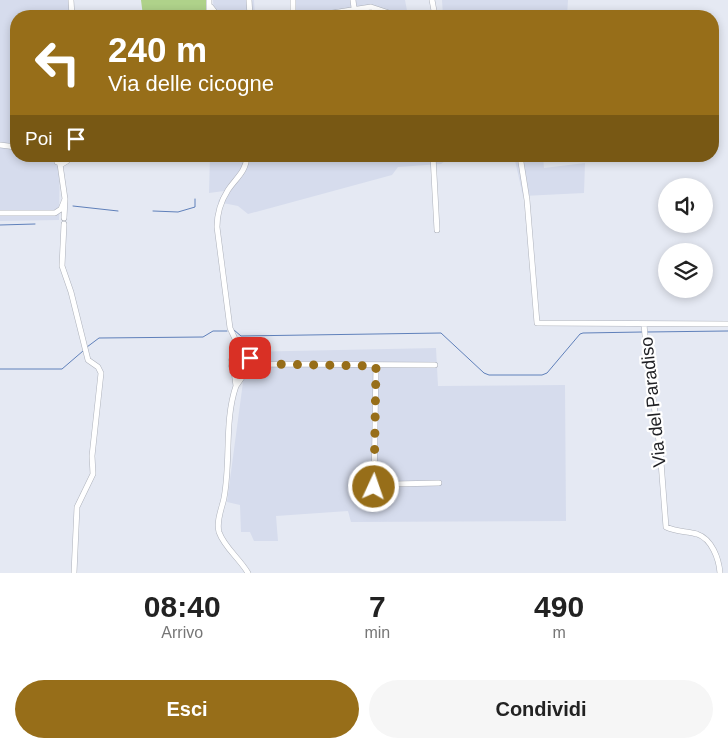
<!DOCTYPE html>
<html lang="it">
<head>
<meta charset="utf-8">
<style>
  :root { --surface:#fff; --page:#f6f6f6; --text:#222; --muted:#767676; --accent:#976e19 }
  body { margin:0; font-family:Arial,sans-serif; background:var(--page); color:var(--text); height:100vh; display:flex; flex-direction:column; font-size:19px; white-space:nowrap }
  * { box-sizing:border-box; margin:0 }
  p { font-size:16px; color:var(--muted) }
  .icon { flex:none; width:28px; height:28px; fill:none; stroke:currentColor; stroke-width:2; stroke-linecap:round; stroke-linejoin:round }
  .map { position:relative; height:573px; overflow:hidden }
  .sheet { display:flex; flex-direction:column; background:var(--surface); flex:1 }
  .sheet>* { flex:none }
  .guide { position:absolute; left:10px; top:10px; width:709px; height:152px; border-radius:20px; box-shadow:0 2px 8px #0003; background:#976e19; color:#fff; overflow:hidden }
  .fabs { position:absolute; left:658px; top:178px; display:grid; gap:10px }
  .fabs a { display:grid; place-items:center; width:55px; height:55px; border-radius:50%; background:var(--surface); box-shadow:0 2px 8px #0003; font-size:25px }
  .pin { position:absolute; display:grid; place-items:center; width:42px; height:42px; color:#fff; margin:-21px; border-radius:10px; box-shadow:0 2px 8px #0006 }
  .me { position:absolute; width:55px; margin:-28px; rotate:3deg; stroke-linejoin:round; filter:drop-shadow(0 0 4px #0008) }
  .turn { display:flex; align-items:center; gap:18px; height:105px; padding:0 15px; font-size:22px }
  .turn .icon { width:65px; height:65px; stroke-width:2.5 }
  .turn b { display:block; font-size:35px; line-height:42px }
  .then { display:flex; align-items:center; height:48px; padding:0 15px; background:#0003; gap:10px; font-size:19px }
  .eta { display:flex; justify-content:space-evenly; align-items:center; height:85px; text-align:center }
  .eta b { font-size:30px; font-weight:700; line-height:35px }
  .cta { display:flex; gap:10px; margin-top:auto; padding:10px 15px }
  .cta a { flex:1; height:58px; border-radius:30px; background:var(--accent); color:#fff; font-size:20px; font-weight:700; line-height:58px; text-align:center }
  .cta a+a { background:var(--page); color:var(--text) }
  .map>svg:first-child { display:block }
  .built { fill:#d6dced }
  .green { fill:#afd28a }
  .lines { fill:none; stroke-linecap:round; stroke-linejoin:round }
  .stream { stroke:#5f80ba; stroke-width:1 }
  .minor-casing { stroke:#aeb2bb; stroke-width:6 }
  .minor { stroke:#fff; stroke-width:5 }
  .route { stroke:#976e19; stroke-width:9; stroke-dasharray:0 16.2 }
  .labels { text-anchor:middle; dominant-baseline:central; stroke-width:4.5; stroke-linejoin:round; paint-order:stroke }
  .street-label { font-size:18px; fill:#212226; stroke:#fff }
</style>
</head>
<body>
<div class="map">
<svg width="728" height="573" viewBox="0 0 728 573">
  <rect width="100%" height="100%" fill="#e5e9f3"/>
  <path class="built" d="M 0,0 L 74,0 L 74,16 L 16,16 L 16,156 L 60,156 L 59,220 L 0,221 Z
    M 213,0 L 254,0 L 255,16 L 214,16 Z
    M 295,0 L 405,0 L 408,16 L 390,16 L 366,10 L 325,16 L 296,16 Z
    M 442,0 L 568,0 L 567,16 L 443,16 Z
    M 210,156 L 452,156 L 441,164 L 398,167 L 392,175 L 248,214 L 238,206 L 218,202 L 224,191 L 209,193 Z
    M 514,156 L 543,156 L 544,168 L 585,163 L 584,193 L 523,196 Z
    M 436,348 L 438,386 L 565,385 L 566,521 L 351,522 L 348,511 L 276,516 L 278,541 L 254,541 L 250,532 L 241,532 L 240,505 L 227,502 L 247,352 Z"/>
  <path class="green" d="M 141,0 L 206,0 L 207,11 L 165,16 L 143,16 Z
    M233 363a8 8 0 1 1 16 0a8 8 0 1 1-16 0Z"/>
  <g class="lines">
    <path class="stream" d="M 73,206 L 118,211
      M 153,211 L 178,212 L 195,207 L 195,199
      M 0,225 L 35,224
      M 234,330 L 241,336 L 441,333 L 484,373 L 489,375 L 542,375 L 547,373 L 580,334 L 583,333 L 643,332
      M 647,332 L 728,331
      M 87,347 L 99,338 L 203,337 L 213,331 L 227,331
      M 0,369 L 62,369 L 83,351"/>
    <g class="minor-casing">
      <path id="minor" d="M 71,0 L 72,16
        M 249,0 L 250,16
        M 293,0 L 293,16
        M 353,0 L 354,8
        M 432,0 L 435,16
        M 211,7 L 218,16
        M 209,16 L 209,0
        M 270,16 L 273,16
        M 313,16 L 371,7 L 398,16
        M 0,145 L 16,147
        M 56,156 L 57,162 L 62,164 L 67,161 L 67,156
        M 68,156 L 74,158 L 107,156
        M 433,156 L 437,230
        M 520,156 L 527,200 L 537,323 L 728,324
        M 60,164 L 65,199 L 64,218
        M 0,213 L 55,213 L 61,209 L 65,199
        M 64,224 L 62,266 L 71,292 L 88,360 L 98,367 L 101,373 L 92,456 L 93,474 L 77,507 L 74,573
        M 644,324 L 646,347 L 660,449 L 666,527 C 676,532 687,531 697,534 C 712,539 719,559 720,573
        M231 363a10 10 0 1 1 20 0a10 10 0 1 1-20 0Z
        M 247,355 L 236,341 L 230,328 L 217,227 C 217,214 221,201 228,190 C 236,178 246,172 247,156
        M 265,364 L 435,365
        M 376,365 L 374,487 L 376,499 L 385,501 L 392,499 L 394,484
        M 250,369 L 265,364 L 250,358
        M 234,371 L 236,386 L 245,373
        M 236,386 C 224,421 231,461 224,498 C 222,508 216,521 219,532 C 224,547 240,559 248,573
        M 375,480 L 394,484 L 439,483"/>
    </g>
    <use href="#minor" class="minor"/>
  </g>
  <g class="lines">
    <path class="route" d="M 250,358 L 265,364 L 376,366 L 374,487"/>
  </g>
  <g class="labels">
    <g class="street-label">
      <text transform="translate(653 402) rotate(-96)">Via del Paradiso</text>
    </g>
  </g>
</svg>
<div class="fabs">
<a><svg class="icon" aria-label="sound" viewBox="0 0 24 24"><path d="M4 9h4l5-4v14l-5-4H4zM17 9q2 3 0 6"/></svg></a>
<a><svg class="icon" aria-label="layers" viewBox="0 0 24 24"><path d="M12 4l9 5-9 5-9-5zM3 14l9 5 9-5"/></svg></a>
</div>
<div class="pin" style="left:250px;top:358px;background:#d93025"><svg class="icon" aria-label="arrive" viewBox="0 0 24 24"><path d="M6 21V4h12l-3 4 3 4H6"/></svg></div>
<svg class="me" style="left:374px;top:487px" viewBox="-20 -20 40 40"><circle r="17" fill="#976e19" stroke="#fff" stroke-width="3"/><path d="M0-11L8 9 0 5-8 9z" fill="#fff"/></svg>
<div class="guide">
<div class="turn"><svg class="icon" aria-label="left" viewBox="0 0 24 24"><path d="M17 20v-9H6M10 6l-5 5 5 5"/></svg><div><b>240 m</b>Via delle cicogne</div></div>
<div class="then">Poi<svg class="icon" aria-label="arrive" viewBox="0 0 24 24"><path d="M6 21V4h12l-3 4 3 4H6"/></svg></div>
</div>
</div>
<section class="sheet">
<div class="eta">
<div><b>08:40</b><p>Arrivo</p></div>
<div><b>7</b><p>min</p></div>
<div><b>490</b><p>m</p></div>
</div>
<div class="cta"><a>Esci</a><a>Condividi</a></div>
</section>
</body>
</html>
